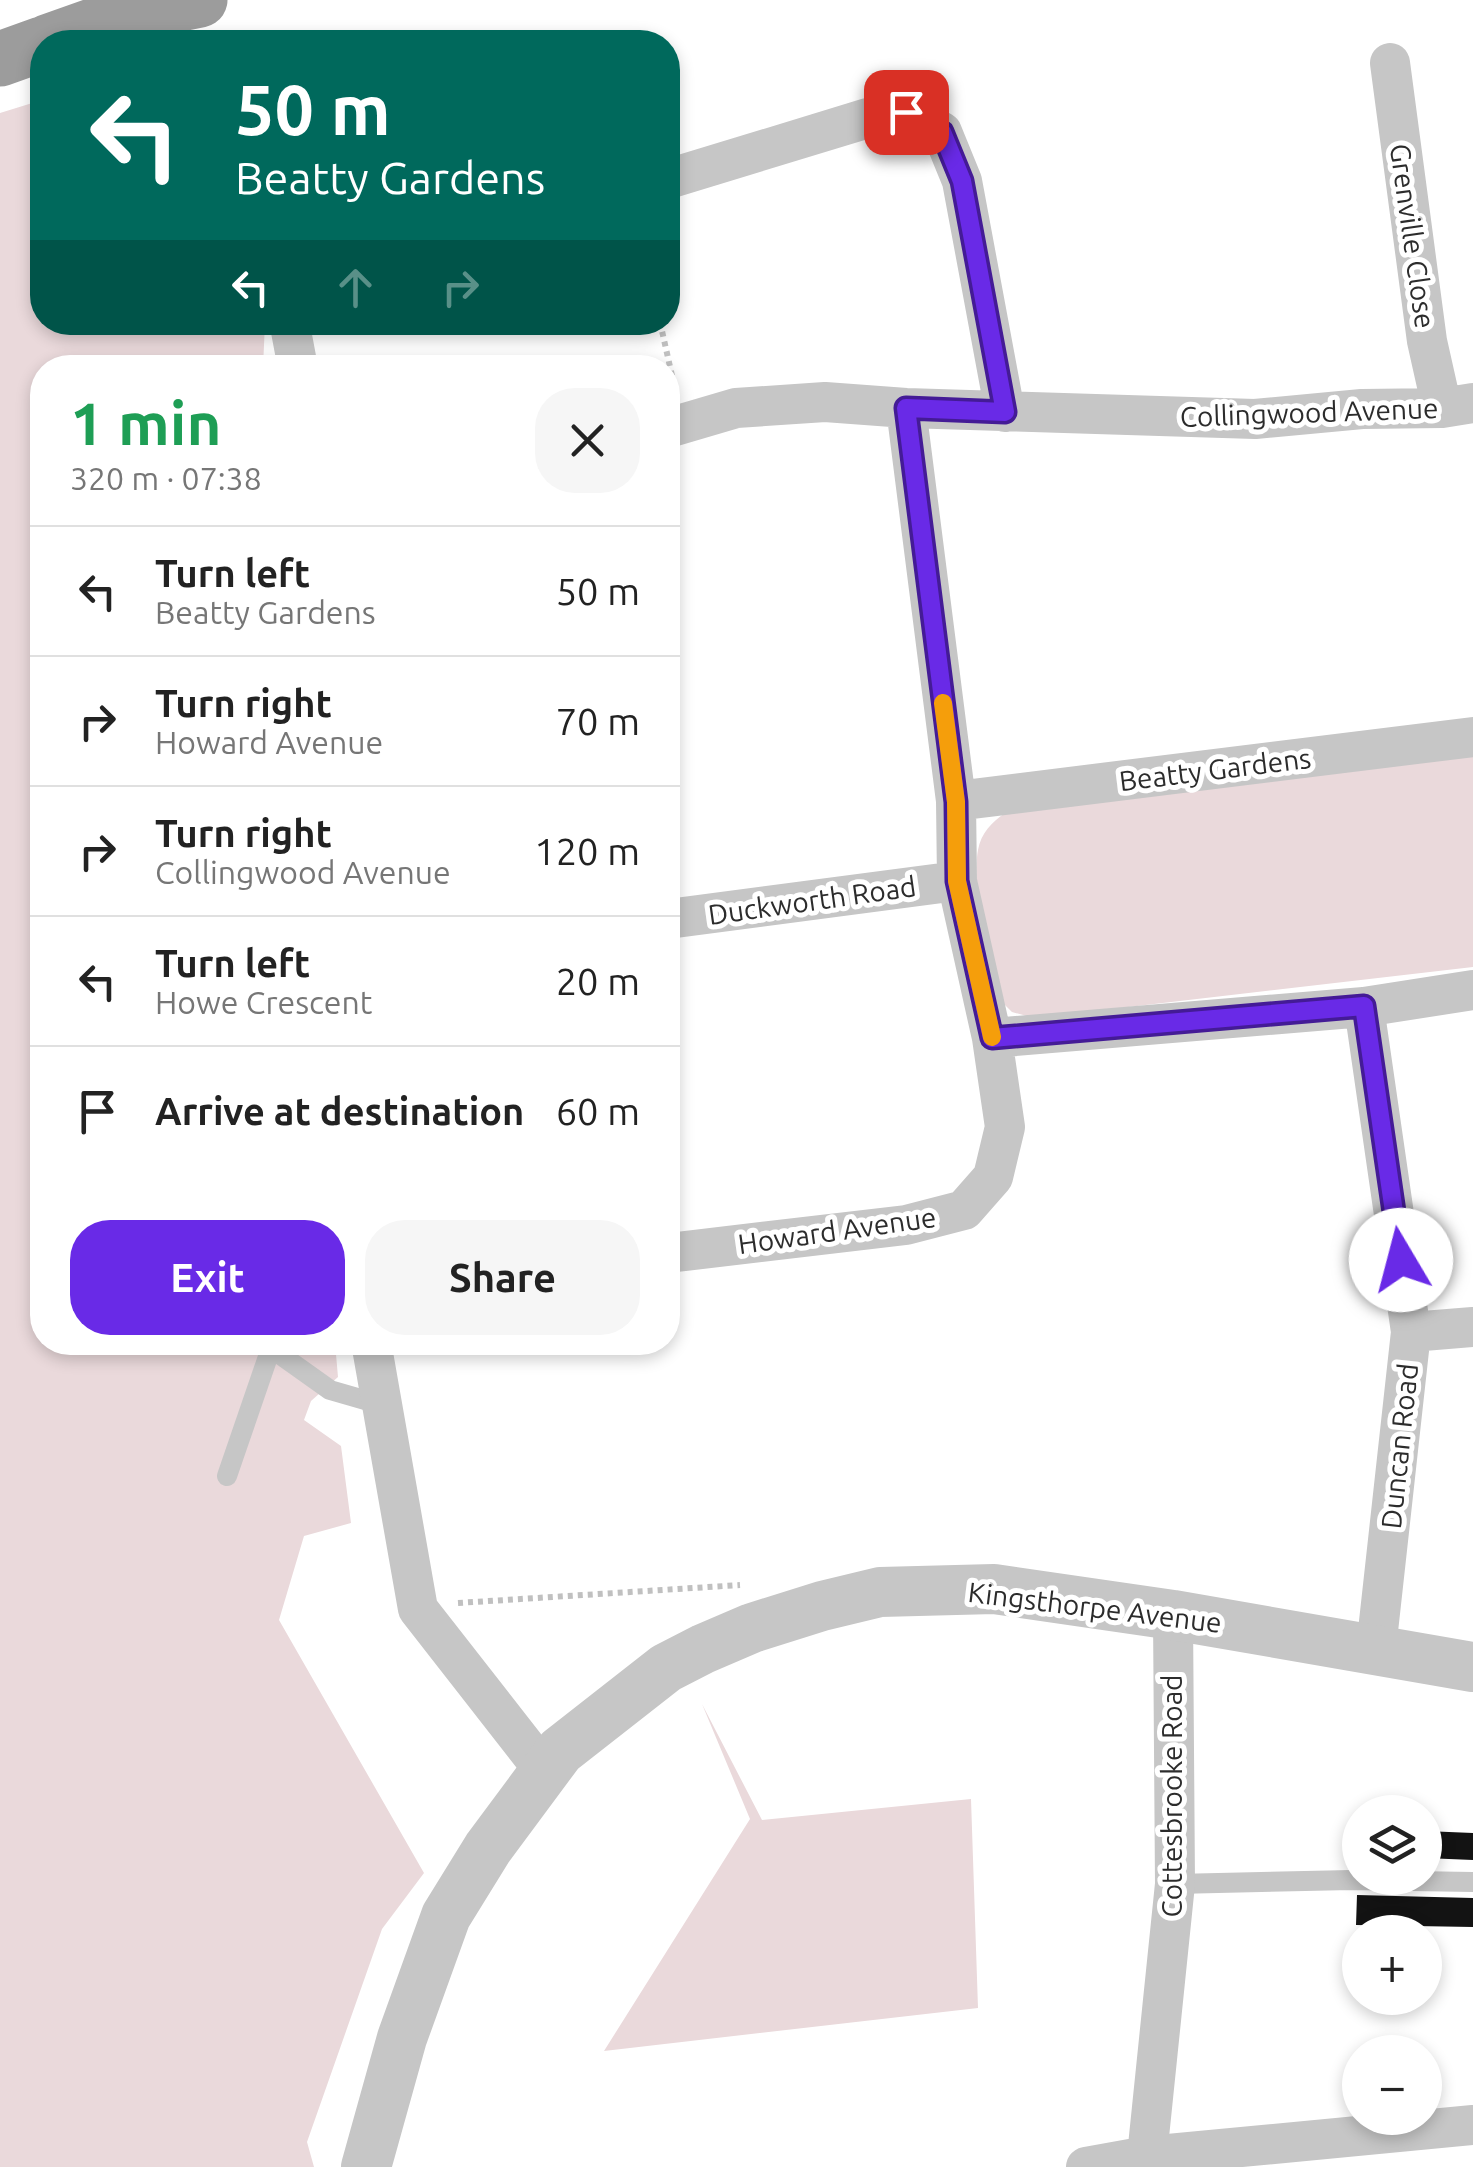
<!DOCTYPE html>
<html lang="en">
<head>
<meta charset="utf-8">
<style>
  :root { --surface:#fff; --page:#f6f6f6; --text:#222; --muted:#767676; --line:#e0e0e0; --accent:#692ae7 }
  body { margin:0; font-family:Ubuntu,sans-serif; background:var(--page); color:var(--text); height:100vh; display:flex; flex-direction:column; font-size:38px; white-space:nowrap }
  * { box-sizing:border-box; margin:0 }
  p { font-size:32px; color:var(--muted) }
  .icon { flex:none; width:55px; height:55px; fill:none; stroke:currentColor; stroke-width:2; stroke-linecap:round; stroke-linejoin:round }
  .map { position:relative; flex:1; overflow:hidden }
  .details { position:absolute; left:30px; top:355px; width:650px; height:1000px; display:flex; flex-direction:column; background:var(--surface); border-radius:40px; box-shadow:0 5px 15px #0003 }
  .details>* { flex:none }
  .banner { position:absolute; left:30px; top:30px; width:650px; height:305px; border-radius:40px; box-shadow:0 5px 15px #0003; background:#00695c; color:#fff; overflow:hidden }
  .controls { position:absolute; left:1342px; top:1795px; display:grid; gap:20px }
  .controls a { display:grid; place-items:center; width:100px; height:100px; border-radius:50%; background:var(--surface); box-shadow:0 5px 15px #0003; font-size:50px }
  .pin { position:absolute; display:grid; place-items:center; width:85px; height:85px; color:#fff; margin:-42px; border-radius:20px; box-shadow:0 5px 15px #0006 }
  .me { position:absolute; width:110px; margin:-55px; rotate:352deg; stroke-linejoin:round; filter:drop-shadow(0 0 8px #0008) }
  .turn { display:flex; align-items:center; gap:35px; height:210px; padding:0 40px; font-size:45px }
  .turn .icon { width:130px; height:130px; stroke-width:2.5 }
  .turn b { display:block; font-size:70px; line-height:85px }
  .lanes { display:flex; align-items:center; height:95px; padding:0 40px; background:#0003; justify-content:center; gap:50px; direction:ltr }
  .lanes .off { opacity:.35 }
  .round { display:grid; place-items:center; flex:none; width:105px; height:105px; border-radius:40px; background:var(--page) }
  .headline { display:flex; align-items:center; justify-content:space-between; height:170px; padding:0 40px }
  h1 { font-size:60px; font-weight:700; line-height:75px; color:#1e9e55 }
  .button { display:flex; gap:20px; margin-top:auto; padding:20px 40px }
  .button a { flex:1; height:115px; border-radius:40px; background:var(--accent); color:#fff; font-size:40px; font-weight:700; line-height:115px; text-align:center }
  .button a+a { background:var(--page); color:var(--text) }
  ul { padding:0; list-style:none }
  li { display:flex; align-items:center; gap:30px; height:130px; padding:0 40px; border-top:2px solid var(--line) }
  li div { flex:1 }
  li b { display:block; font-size:38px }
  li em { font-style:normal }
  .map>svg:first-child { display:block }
  .green { fill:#ead9db }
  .building { fill:#131313 }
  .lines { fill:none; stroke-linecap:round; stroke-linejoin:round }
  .path { stroke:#c0c0c0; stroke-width:6; stroke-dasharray:5 5; stroke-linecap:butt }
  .service { stroke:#c6c6c6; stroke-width:20 }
  .minor { stroke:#c6c6c6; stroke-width:40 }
  .tertiary { stroke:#c6c6c6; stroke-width:50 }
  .trunk { stroke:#9c9c9c; stroke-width:55 }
  .route-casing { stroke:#441b96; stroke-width:25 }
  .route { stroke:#692ae7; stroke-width:18 }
  .slow { stroke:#f59e0b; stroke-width:18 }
  .labels { text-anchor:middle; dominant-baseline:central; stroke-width:10; stroke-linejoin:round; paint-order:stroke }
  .street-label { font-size:28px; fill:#2c2c2c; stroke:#fff }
</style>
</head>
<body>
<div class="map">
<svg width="1473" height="2167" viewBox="0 0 1473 2167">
  <rect width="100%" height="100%" fill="#fff"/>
  <path class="green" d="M 42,100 L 42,322 L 265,323 L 263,367 L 42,368 L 42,1342 L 335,1343 L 338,1377 L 311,1401 L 304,1420 L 341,1446 L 351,1523 L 304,1536 L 279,1620 L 424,1873 L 382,1929 L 307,2142 L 314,2167 L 0,2167 L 0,113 Z
    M 1473,751 L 1473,967 L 1034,1018 L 1012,1012 L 999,999 C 991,962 971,886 978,850 C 981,833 992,822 1005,813 Z
    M 702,1704 L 762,1820 L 971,1799 L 978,2008 L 604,2051 L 750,1819 Z"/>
  <path class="building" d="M 1346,1829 L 1360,1829 L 1360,1856 L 1345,1856 Z
    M 1425,1831 L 1473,1833 L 1473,1860 L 1425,1858 Z
    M 1357,1895 L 1473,1898 L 1473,1927 L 1356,1925 Z"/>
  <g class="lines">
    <path class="path" d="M 660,322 L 675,389
      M 458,1603 L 740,1585"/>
    <path class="service" d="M 227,1476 L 271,1348 L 330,1390 L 382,1405
      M 1175,1884 L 1351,1880 L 1473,1882"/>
    <path class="minor" d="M 1390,63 L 1427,341 L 1442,408
      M 668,179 L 868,118 L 906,111 L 942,132 L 962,181 L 1005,412
      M 297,322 L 291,331 L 298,368
      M 668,428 L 736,408 L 825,402 L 906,408 L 1255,419 L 1362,409 L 1442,408 L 1473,403
      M 956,801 L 1473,737
      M 668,919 L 957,881
      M 1364,1007 L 1411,1332 L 1376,1649
      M 992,1038 L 1364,1007 L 1473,990
      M 668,1253 L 906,1225 L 964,1210 L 993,1177 L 1005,1127 L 992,1038 L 957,881 L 956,801 L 906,408
      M 1411,1332 L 1473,1327
      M 371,1342 L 418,1609 L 543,1769
      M 1147,2156 L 1175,1884 L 1173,1615
      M 1086,2167 L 1147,2156 L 1473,2125"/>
    <path class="tertiary" d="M 366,2167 L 402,2038 L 446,1916 L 488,1848 L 560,1751 L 666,1668 L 703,1649 L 752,1628 L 822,1606 L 880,1592 L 994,1589 L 1173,1615 L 1473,1667"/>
    <path class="trunk" d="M 47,42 L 120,16 L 200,0
      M 0,59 L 42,44"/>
  </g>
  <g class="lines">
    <g class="route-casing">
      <path id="route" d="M 906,112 L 942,132 L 962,181 L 1005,412 L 906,408 L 956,802 L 957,881 L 992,1038 L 1364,1006 L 1401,1260"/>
    </g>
    <use href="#route" class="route"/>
    <path class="slow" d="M 943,703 L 956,802 L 957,881 L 992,1037"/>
  </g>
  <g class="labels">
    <g class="street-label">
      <text transform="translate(1413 236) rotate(82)">Grenville Close</text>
      <text transform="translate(1309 412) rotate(-2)">Collingwood Avenue</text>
      <text transform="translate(1215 769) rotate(-7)">Beatty Gardens</text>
      <text transform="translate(812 900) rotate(-8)">Duckworth Road</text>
      <text transform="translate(837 1230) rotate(-8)">Howard Avenue</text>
      <text transform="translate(1399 1446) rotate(-84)">Duncan Road</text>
      <text transform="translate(1095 1607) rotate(7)">Kingsthorpe Avenue</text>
      <text transform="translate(1171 1796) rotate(-90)">Cottesbrooke Road</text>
    </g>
  </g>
</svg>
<div class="controls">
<a><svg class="icon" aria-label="layers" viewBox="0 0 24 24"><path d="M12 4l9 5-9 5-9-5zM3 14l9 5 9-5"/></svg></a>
<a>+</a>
<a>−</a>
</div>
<div class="pin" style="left:906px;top:112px;background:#d93025"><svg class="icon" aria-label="arrive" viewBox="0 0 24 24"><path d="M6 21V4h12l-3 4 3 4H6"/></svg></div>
<svg class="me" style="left:1401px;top:1260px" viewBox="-20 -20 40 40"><circle r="19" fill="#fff"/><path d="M0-13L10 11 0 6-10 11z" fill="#692ae7"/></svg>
<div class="banner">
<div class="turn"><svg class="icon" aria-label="left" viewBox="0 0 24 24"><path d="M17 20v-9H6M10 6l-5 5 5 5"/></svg><div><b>50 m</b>Beatty Gardens</div></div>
<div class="lanes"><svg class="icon" aria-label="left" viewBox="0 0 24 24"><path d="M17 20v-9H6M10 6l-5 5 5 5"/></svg><svg class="icon off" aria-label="ahead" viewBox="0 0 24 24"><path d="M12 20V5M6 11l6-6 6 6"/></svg><svg class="icon off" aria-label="right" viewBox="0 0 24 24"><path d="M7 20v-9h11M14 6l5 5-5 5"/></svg></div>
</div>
<section class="details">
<div class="headline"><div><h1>1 min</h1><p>320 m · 07:38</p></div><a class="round"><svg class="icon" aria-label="close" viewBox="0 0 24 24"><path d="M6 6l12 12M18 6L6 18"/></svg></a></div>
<ul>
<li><svg class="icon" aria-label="left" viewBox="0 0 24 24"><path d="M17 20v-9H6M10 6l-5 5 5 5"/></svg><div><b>Turn left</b><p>Beatty Gardens</p></div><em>50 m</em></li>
<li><svg class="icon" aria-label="right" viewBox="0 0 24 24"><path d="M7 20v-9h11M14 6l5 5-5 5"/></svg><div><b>Turn right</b><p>Howard Avenue</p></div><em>70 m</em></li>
<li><svg class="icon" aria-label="right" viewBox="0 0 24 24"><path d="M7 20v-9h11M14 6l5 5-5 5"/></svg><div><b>Turn right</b><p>Collingwood Avenue</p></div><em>120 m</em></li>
<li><svg class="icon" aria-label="left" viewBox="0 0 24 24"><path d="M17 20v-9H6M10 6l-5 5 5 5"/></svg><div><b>Turn left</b><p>Howe Crescent</p></div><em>20 m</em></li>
<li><svg class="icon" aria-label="arrive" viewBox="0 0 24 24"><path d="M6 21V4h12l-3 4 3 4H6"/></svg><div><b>Arrive at destination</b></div><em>60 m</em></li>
</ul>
<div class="button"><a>Exit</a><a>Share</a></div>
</section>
</div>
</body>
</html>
